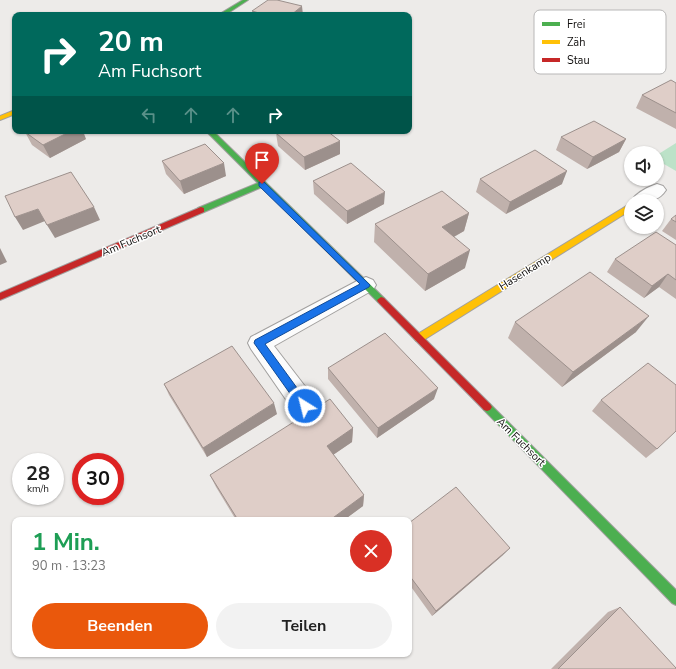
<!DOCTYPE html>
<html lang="de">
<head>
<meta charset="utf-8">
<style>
  :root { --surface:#fff; --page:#f2f2f2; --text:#222; --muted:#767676; --accent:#ea580c }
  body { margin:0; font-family:"Nunito Sans",sans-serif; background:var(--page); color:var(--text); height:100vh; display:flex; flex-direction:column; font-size:15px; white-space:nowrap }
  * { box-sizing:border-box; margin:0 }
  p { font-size:13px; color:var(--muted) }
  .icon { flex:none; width:22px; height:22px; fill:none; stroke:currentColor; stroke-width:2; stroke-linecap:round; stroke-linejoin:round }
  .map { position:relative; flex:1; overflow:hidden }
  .drawer { position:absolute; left:12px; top:517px; width:400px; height:140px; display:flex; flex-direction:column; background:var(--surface); border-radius:8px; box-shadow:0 1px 3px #0004 }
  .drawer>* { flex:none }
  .guide { position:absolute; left:12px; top:12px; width:400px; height:122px; border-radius:8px; box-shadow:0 1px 3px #0004; background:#00695c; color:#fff; overflow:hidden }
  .fabs { position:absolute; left:624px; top:146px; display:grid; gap:8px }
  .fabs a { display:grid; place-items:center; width:40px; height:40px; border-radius:50%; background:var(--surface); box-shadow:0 1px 3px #0004; font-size:20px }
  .speed { position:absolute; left:12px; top:453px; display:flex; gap:8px; font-size:20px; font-weight:700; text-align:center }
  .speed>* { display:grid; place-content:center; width:52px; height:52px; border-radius:50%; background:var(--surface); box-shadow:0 1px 3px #0004; line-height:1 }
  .speed small { font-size:10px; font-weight:400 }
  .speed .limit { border:6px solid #d22; background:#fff; color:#111 }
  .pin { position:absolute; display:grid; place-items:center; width:34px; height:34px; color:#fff; margin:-41px -17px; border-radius:50% 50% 50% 0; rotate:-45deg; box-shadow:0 0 4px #0007 }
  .pin .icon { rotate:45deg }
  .me { position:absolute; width:44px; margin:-22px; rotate:324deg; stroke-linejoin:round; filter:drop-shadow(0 0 3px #0008) }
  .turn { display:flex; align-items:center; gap:14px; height:84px; padding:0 20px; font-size:18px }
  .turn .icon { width:52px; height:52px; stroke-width:2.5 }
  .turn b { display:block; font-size:28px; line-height:34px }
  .lanes { display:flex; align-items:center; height:38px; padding:0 20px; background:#0003; justify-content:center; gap:20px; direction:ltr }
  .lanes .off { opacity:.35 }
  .round { display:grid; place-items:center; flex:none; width:42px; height:42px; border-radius:21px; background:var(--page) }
  .head { display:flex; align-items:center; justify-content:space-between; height:68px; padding:0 20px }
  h1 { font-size:24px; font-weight:700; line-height:30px; color:#1e9e55 }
  .button { display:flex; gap:8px; margin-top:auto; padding:8px 20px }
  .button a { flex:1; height:46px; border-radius:24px; background:var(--accent); color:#fff; font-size:16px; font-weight:700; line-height:46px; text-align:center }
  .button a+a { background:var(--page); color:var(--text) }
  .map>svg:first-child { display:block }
  .green { fill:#bce2c8 }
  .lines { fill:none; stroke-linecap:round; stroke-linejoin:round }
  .street-casing { stroke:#a2a09f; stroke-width:2 }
  .fast-casing { stroke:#a2a09f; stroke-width:2 }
  .slow-casing { stroke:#a2a09f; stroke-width:2 }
  .jam-casing { stroke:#a2a09f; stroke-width:2 }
  .street { fill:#fcfcfc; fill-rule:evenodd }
  .fast { fill:#4caf50; fill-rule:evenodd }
  .slow { fill:#ffc107; fill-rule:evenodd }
  .jam { fill:#c62828; fill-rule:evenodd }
  .wall { fill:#c0b1ac }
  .shaded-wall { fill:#9c908c }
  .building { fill:#dfcec8; stroke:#9c908c }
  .route { fill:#1a73e8; stroke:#114b97 }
  .labels { text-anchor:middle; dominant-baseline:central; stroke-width:3; stroke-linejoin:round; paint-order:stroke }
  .street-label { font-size:11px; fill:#110f0e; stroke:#fff }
  .key { fill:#fff; stroke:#b8b7b7; stroke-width:1 }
  .key-label { font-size:11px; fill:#110f0e }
</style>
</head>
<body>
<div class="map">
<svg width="676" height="669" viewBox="0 0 676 669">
  <rect width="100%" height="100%" fill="#edebe9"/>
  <path class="green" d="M 676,143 L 676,171 L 657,160 L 657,155 Z"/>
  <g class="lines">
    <g class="street-casing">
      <path id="street" d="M 657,184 L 663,186 L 666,190 C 658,203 645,201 631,201 C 636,193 648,187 657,184 Z
        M 366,277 L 373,280 L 376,285 L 373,290 L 274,346 L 314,398 L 317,406 L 314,414 L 305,417 L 296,414 L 251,349 L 248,343 L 251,337 L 359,280 Z"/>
    </g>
    <g class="fast-casing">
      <path id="fast" d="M 243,0 L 248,0 L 225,15 L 218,15 Z
        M 206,131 L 213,131 L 384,298 L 385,300 L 384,302 L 378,302 L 262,187 L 204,212 L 198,212 L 198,208 L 258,183 Z
        M 487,403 L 490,404 L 676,590 L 676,605 L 672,603 L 484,410 L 482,407 L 484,404 Z"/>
    </g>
    <g class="slow-casing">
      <path id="slow" d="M 15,110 L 15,114 L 0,120 L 0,116 Z
        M 628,205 L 631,205 L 631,210 L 422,341 L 416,341 L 414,338 L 416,335 Z"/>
    </g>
    <g class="jam-casing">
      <path id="jam" d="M 201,207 L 204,208 L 204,212 L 0,300 L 0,293 Z
        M 381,297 L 384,298 L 490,404 L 492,407 L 490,410 L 487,411 L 484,410 L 378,302 L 377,300 Z"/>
    </g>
    <use href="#street" class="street"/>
    <use href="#fast" class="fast"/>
    <use href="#slow" class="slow"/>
    <use href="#jam" class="jam"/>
  </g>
  <path class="wall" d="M 252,11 L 303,15 L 253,15 Z
    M 676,83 L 676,129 L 636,108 L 642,95 Z
    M 25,132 L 86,139 L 50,158 L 32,145 Z
    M 276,133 L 340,154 L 305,170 L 278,146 Z
    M 561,137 L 626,139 L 619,152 L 587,169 L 556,150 Z
    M 162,161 L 226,176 L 184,194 L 166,174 Z
    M 480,179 L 562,184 L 506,214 L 476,192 Z
    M 313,181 L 384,204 L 347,224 L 314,194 Z
    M 469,213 L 464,231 L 454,237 L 465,268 L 425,291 L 374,242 L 375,224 Z
    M 671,219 L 676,222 L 676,240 L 662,231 Z
    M 676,245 L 676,299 L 659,287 L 644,298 L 607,272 L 615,259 Z
    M 515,322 L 636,332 L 562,387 L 508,338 Z
    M 328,368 L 434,399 L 377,438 L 328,379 Z
    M 164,384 L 277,414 L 207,457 L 169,395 Z
    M 601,400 L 657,449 L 646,458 L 592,411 Z
    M 353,428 L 352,442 L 333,455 L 364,495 L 363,506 L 344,520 L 236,520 L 216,487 L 210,475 Z
    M 409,523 L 503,555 L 432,616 L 409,584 Z
    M 620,607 L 676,669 L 551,669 L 608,612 Z"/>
  <path class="shaded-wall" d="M 302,6 L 303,15 L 291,15 Z
    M 71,131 L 83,131 L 86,139 L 50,158 L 43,145 Z
    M 626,139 L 619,152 L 587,169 L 593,157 Z
    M 340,141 L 340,154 L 305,170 L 304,157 Z
    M 224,163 L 226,176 L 184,194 L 180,181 Z
    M 567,171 L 562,184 L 506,214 L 510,202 Z
    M 385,192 L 384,204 L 347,224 L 347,211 Z
    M 94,207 L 100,220 L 55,238 L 47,225 Z
    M 38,209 L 45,221 L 23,230 L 15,217 Z
    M 469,213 L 464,231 L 439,245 L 442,227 Z
    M 0,248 L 7,262 L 0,265 Z
    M 470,250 L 465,268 L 425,291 L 428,274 Z
    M 668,274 L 659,287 L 644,298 L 652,286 Z
    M 649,316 L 636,332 L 562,387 L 573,372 Z
    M 438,388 L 434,399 L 377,438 L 378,428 Z
    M 274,403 L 277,414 L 207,457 L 203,448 Z
    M 353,428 L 352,442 L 327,459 L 327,446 Z
    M 364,495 L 363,506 L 344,520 L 330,520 Z
    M 510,548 L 503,555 L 432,616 L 436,611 Z"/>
  <path class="building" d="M 268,0 L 277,0 L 302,6 L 291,15 L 266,15 L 252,11 Z
    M 671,80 L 676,83 L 676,113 L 642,95 Z
    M 594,121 L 626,139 L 593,157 L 561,137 Z
    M 28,131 L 71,131 L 43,145 L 25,132 Z
    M 280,131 L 327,131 L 340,141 L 304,157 L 276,133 Z
    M 205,144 L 224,163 L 180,181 L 162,161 Z
    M 535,150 L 567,171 L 510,202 L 480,179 Z
    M 351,163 L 385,192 L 347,211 L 313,181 Z
    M 71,172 L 94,207 L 47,225 L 38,209 L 15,217 L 5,196 Z
    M 442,191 L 469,213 L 442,227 L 470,250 L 428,274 L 375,224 Z
    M 676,215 L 676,222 L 671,219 Z
    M 656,232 L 676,245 L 676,280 L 668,274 L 652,286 L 615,259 Z
    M 590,272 L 649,316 L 573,372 L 515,322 Z
    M 385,333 L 438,388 L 378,428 L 328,368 Z
    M 232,346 L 274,403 L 203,448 L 164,384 Z
    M 648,363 L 676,385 L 676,431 L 657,449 L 601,400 Z
    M 330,399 L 353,428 L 327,446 L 364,495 L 330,520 L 238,520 L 210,475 Z
    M 456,487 L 510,548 L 436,611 L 409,575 L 409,523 Z
    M 620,607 L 676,668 L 676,669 L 558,669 Z"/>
  <path class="route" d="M 259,182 L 264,182 L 370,285 L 369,287 L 265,344 L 308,403 L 310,406 L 308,409 L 305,410 L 301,409 L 254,343 L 255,340 L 360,284 L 259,186 Z"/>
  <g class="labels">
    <g class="street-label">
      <text transform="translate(131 241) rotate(-23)">Am Fuchsort</text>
      <text transform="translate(525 272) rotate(-32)">Hasenkamp</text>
      <text transform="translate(521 442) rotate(45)">Am Fuchsort</text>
    </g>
  </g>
  <rect x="534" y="10" width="132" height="64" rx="6" class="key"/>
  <rect x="542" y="22" width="18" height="4" fill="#4caf50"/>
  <rect x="542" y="40" width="18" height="4" fill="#ffc107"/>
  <rect x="542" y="58" width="18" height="4" fill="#c62828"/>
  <g class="key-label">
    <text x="567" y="28">Frei</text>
    <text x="567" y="46">Zäh</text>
    <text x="567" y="64">Stau</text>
  </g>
</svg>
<div class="fabs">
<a><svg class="icon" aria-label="sound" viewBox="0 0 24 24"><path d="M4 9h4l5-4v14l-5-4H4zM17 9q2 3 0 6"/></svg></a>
<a><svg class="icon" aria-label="layers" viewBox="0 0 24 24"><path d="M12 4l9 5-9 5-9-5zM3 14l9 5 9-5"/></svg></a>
</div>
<div class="speed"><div>28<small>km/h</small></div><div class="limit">30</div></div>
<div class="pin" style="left:262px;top:184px;background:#d93025"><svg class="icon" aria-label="arrive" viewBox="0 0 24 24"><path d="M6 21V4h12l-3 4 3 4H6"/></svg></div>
<svg class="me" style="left:305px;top:406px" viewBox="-20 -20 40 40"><circle r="17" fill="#1a73e8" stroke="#fff" stroke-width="3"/><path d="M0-11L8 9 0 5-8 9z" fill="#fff"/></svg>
<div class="guide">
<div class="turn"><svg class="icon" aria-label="right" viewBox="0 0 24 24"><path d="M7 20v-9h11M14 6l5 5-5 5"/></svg><div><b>20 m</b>Am Fuchsort</div></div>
<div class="lanes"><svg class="icon off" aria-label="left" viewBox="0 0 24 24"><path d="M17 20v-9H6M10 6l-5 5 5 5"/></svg><svg class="icon off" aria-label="ahead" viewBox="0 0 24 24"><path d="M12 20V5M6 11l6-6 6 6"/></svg><svg class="icon off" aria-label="ahead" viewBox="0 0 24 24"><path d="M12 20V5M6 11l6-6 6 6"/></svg><svg class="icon" aria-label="right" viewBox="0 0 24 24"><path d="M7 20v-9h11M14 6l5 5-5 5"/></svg></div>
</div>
<section class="drawer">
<div class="head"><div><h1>1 Min.</h1><p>90 m · 13:23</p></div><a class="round" style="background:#d93025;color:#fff"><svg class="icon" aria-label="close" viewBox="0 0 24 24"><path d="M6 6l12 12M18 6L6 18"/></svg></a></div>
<div class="button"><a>Beenden</a><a>Teilen</a></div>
</section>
</div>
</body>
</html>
